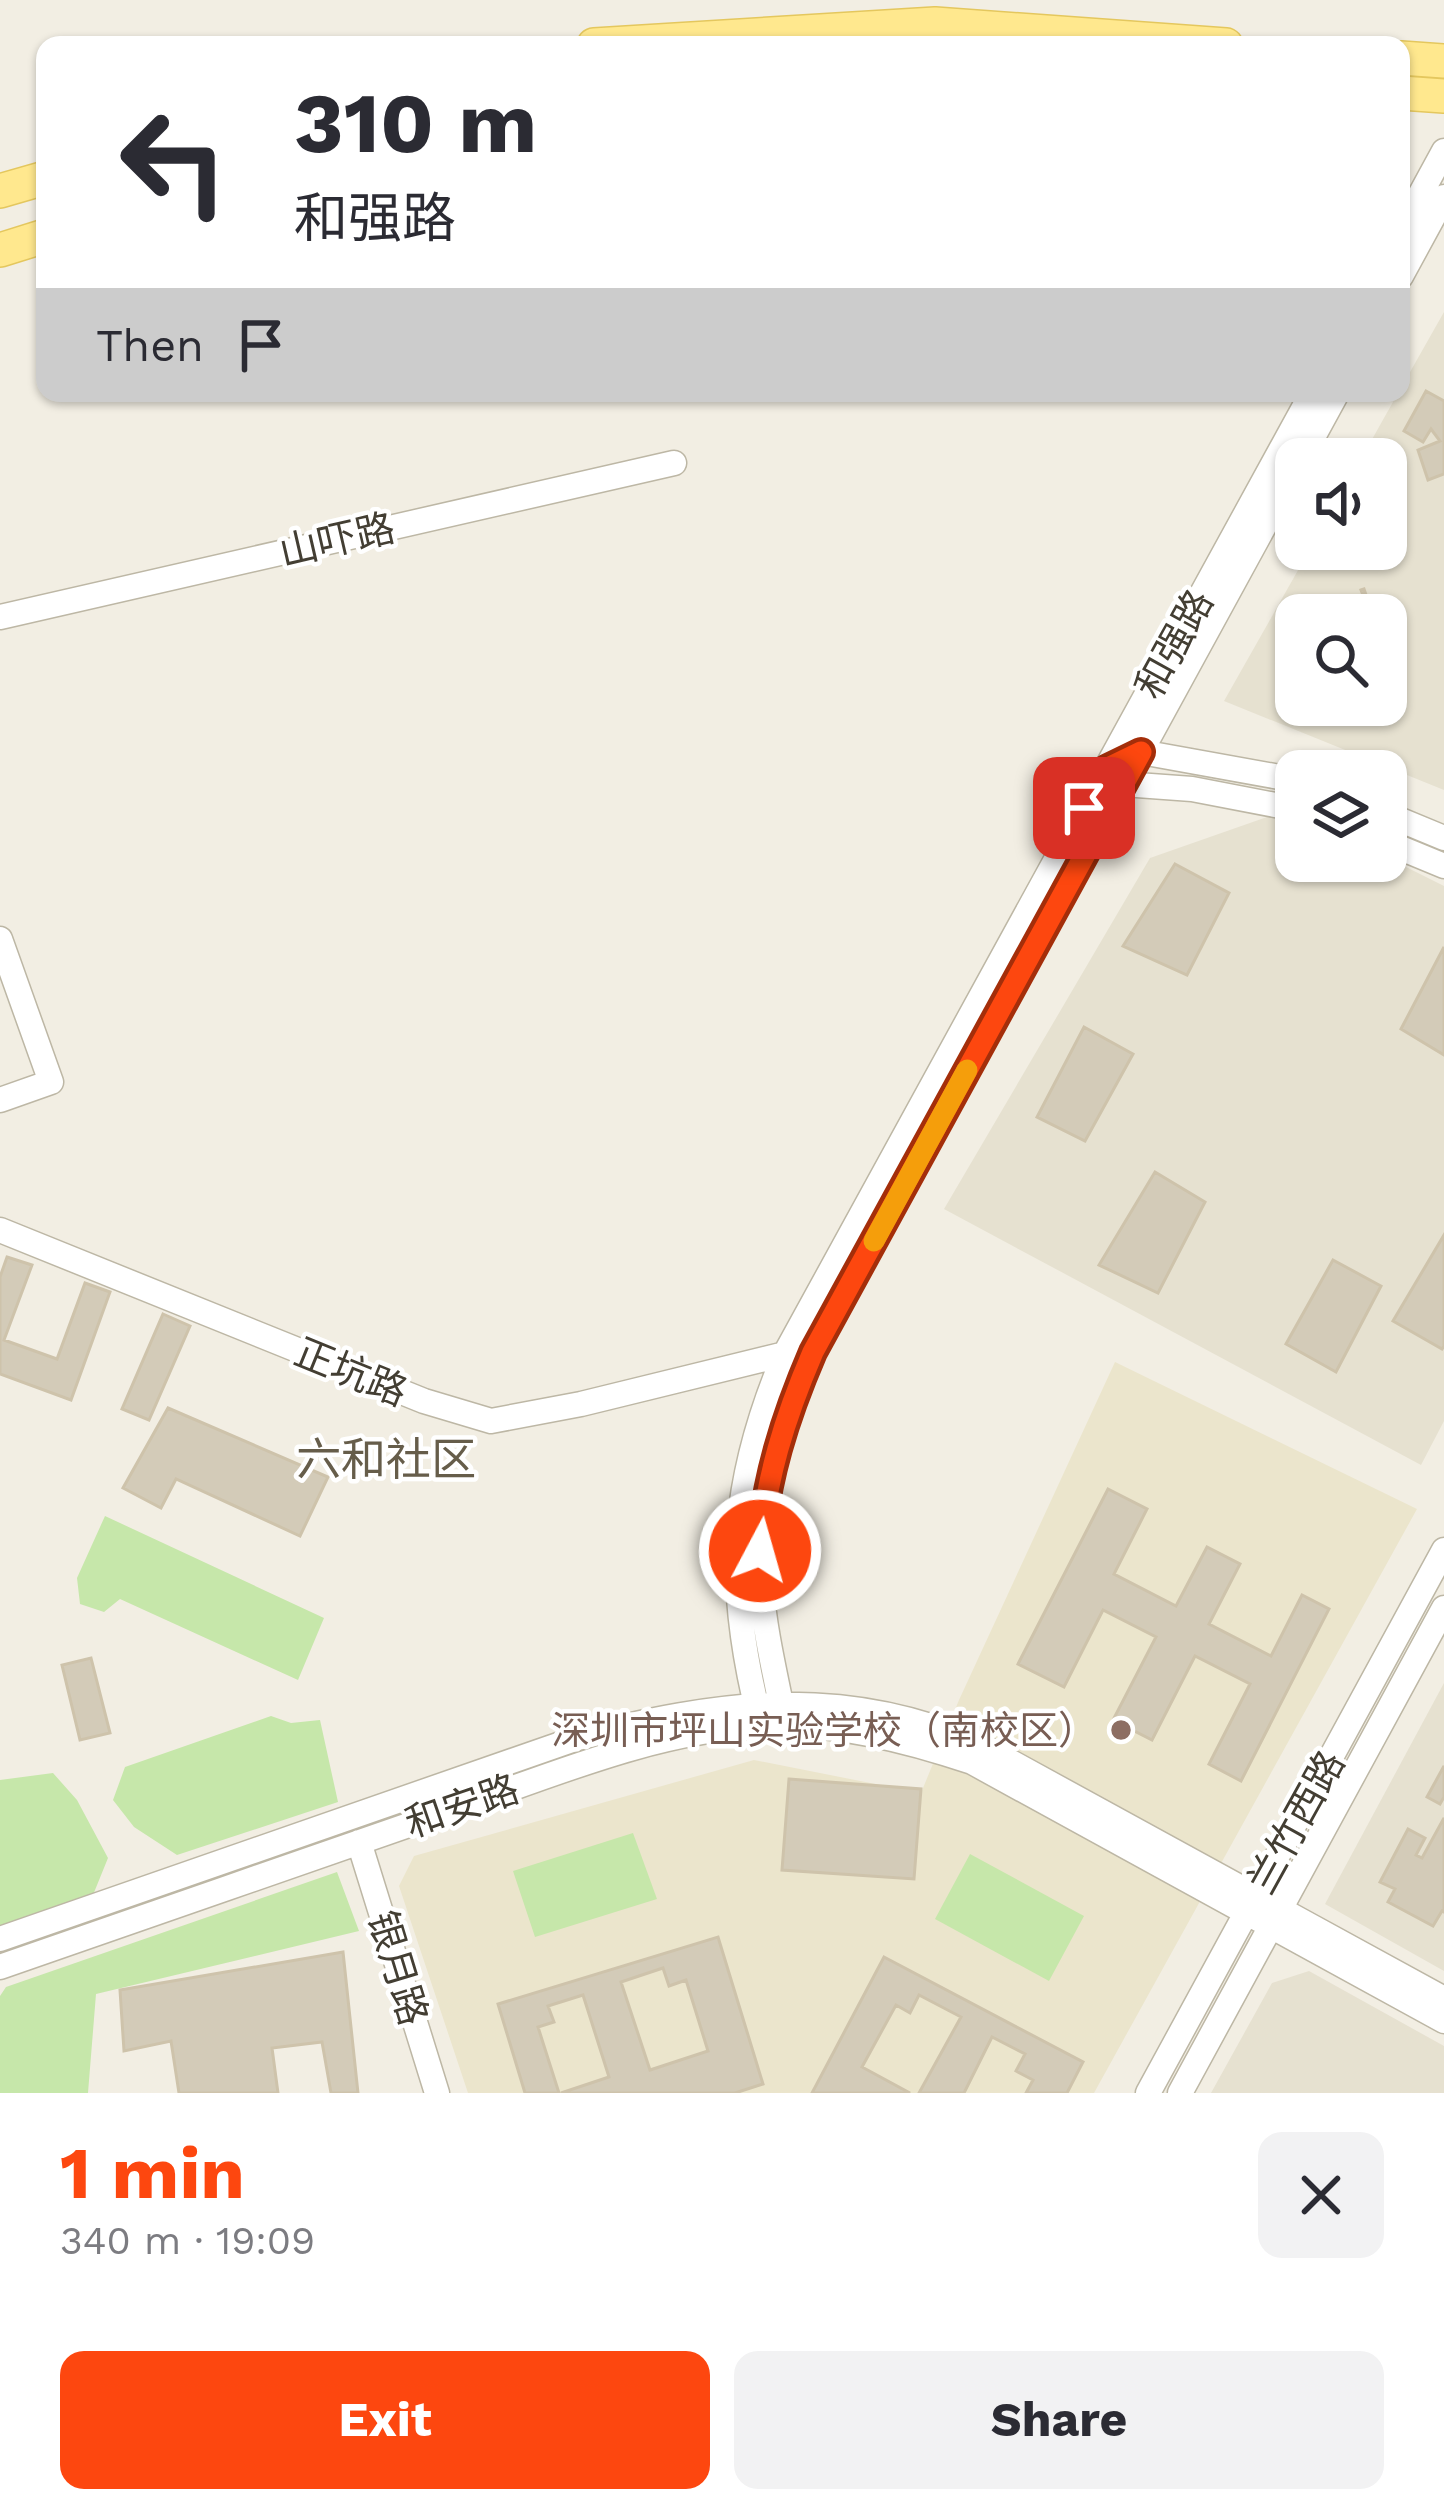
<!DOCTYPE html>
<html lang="en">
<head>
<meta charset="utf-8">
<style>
  :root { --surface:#fff; --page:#f2f2f3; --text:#2b2b33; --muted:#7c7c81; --accent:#fd470f }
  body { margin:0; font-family:"Work Sans","Noto Sans SC",sans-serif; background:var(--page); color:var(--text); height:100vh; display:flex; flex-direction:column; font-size:45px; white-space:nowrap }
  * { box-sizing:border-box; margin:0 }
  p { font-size:39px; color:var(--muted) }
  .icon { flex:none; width:66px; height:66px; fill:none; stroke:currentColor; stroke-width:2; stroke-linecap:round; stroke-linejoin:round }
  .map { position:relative; height:2093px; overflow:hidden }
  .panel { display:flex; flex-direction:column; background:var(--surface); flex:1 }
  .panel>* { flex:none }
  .banner { position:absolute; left:36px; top:36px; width:1374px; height:366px; border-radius:24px; box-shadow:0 3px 9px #0004; background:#fff; color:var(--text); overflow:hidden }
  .buttons { position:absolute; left:1275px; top:438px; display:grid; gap:24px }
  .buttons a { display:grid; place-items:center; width:132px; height:132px; border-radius:24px; background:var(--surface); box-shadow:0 3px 9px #0004; font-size:60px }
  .pin { position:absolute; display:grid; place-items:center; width:102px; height:102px; color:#fff; margin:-51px; border-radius:24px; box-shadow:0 6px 18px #0006 }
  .me { position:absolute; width:132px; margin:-66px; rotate:6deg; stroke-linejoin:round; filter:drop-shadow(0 0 9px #0008) }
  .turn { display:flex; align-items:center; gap:42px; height:252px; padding:0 60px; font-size:54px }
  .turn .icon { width:156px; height:156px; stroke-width:2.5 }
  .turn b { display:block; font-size:84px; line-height:102px }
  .then { display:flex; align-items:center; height:114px; padding:0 60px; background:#0003; gap:24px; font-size:45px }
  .round { display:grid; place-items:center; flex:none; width:126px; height:126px; border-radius:24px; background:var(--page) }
  .headline { display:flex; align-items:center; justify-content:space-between; height:204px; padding:0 60px }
  h1 { font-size:72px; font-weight:700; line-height:90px; color:var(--accent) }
  .button { display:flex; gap:24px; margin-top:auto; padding:24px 60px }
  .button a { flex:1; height:138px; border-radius:24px; background:var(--accent); color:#fff; font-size:48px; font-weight:700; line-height:138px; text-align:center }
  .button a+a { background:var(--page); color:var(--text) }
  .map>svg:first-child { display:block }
  .residential { fill:#e6e1d0; fill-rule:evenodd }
  .education { fill:#ebe5cc }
  .green { fill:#c6e7aa }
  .building { fill:#d3cbb8; stroke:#cec3ab; stroke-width:3; fill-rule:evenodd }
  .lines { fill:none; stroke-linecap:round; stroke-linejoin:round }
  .minor-casing { stroke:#bdb7a5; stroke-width:27 }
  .major-casing { stroke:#e4c75e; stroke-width:36 }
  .minor { stroke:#fff; stroke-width:24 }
  .major { stroke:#ffe88e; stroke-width:33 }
  .route-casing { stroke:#a42e0a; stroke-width:30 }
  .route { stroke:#fd470f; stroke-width:21 }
  .slow { stroke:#f59e0b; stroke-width:21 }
  .education-dot { fill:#8d6e63; stroke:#fff; stroke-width:4.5 }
  .labels { text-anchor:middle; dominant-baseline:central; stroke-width:9; stroke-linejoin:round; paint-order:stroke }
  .street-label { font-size:39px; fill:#433e33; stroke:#fff }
  .education-label { font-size:39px; fill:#785e54; stroke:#fff; text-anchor:end }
  .quarter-label { font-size:45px; fill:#665d4a; stroke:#fff }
</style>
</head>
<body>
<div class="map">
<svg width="1444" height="2093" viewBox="0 0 1444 2093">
  <rect width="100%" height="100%" fill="#f2eee3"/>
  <path class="residential" d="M 1444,312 L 1444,790 L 1224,701 L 1310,549 L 1386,549 L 1386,459 L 1361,459 L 1398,393 L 1401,393 L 1401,388 ZM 1296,615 L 1386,615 L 1386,705 L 1296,705 Z
    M 1290,809 L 1296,812 L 1296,861 L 1386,861 L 1386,857 L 1444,886 L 1444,1421 L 1421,1465 L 944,1209 L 1150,858 Z
    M 1444,1683 L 1444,1971 L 1325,1904 Z
    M 1309,1971 L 1444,2046 L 1444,2093 L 1211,2093 L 1272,1983 Z"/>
  <path class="education" d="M 1115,1362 L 1417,1509 L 1094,2093 L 468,2093 L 399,1886 L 414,1856 L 754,1760 L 921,1793 L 959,1700 Z"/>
  <path class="green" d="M 105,1516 L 324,1618 L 298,1680 L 120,1599 L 104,1612 L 80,1604 L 77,1578 Z
    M 271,1716 L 291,1723 L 320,1720 L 338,1802 L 177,1855 L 134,1827 L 113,1800 L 125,1767 Z
    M 53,1773 L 77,1800 L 108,1858 L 93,1895 L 0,1927 L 0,1780 Z
    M 633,1833 L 657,1899 L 535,1937 L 513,1871 Z
    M 970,1854 L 1084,1916 L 1049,1981 L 935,1919 Z
    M 337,1872 L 359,1931 L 96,1994 L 88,2093 L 0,2093 L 0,1996 L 6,1987 Z"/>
  <path class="building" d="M 1426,391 L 1444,401 L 1444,474 L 1428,480 L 1418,450 L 1440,441 L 1431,429 L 1423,442 L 1404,431 Z
    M 1364,589 L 1373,615 L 1321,615 L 1316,600 L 1326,596 L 1330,609 L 1364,598 L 1361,590 Z
    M 1175,864 L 1229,893 L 1187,975 L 1123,946 Z
    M 1444,947 L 1444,1055 L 1401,1029 Z
    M 1084,1027 L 1133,1054 L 1085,1141 L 1037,1117 Z
    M 1155,1172 L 1205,1202 L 1158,1293 L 1099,1265 Z
    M 1444,1235 L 1444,1346 L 1442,1349 L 1393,1321 Z
    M 7,1257 L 32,1265 L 4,1340 L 57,1359 L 85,1283 L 110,1292 L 71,1400 L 0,1374 L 0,1277 Z
    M 1333,1260 L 1381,1286 L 1336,1372 L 1286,1344 Z
    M 163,1314 L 190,1326 L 149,1420 L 122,1409 Z
    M 168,1408 L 328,1477 L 300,1536 L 176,1479 L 161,1508 L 123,1488 Z
    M 1108,1489 L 1147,1509 L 1114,1574 L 1176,1606 L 1207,1547 L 1240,1564 L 1209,1624 L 1271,1656 L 1302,1595 L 1329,1609 L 1241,1781 L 1209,1764 L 1250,1684 L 1195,1656 L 1152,1740 L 1113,1720 L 1156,1637 L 1103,1610 L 1064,1687 L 1018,1664 Z
    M 91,1658 L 110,1733 L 80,1740 L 62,1665 Z
    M 1444,1766 L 1444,1797 L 1440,1804 L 1427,1797 Z
    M 789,1779 L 921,1789 L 914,1879 L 782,1870 Z
    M 1444,1818 L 1444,1912 L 1442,1911 L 1433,1926 L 1388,1902 L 1395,1889 L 1380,1882 L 1408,1829 L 1425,1838 L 1416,1855 L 1422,1858 Z
    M 718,1937 L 763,2084 L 735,2093 L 561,2093 L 609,2077 L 583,1995 L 548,2006 L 554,2022 L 538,2027 L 559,2093 L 525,2093 L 498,2004 ZM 663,1968 L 669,1986 L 686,1980 L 708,2051 L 650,2070 L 621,1982 Z
    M 343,1952 L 358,2093 L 331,2093 L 322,2042 L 272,2048 L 278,2093 L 179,2093 L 171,2041 L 124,2051 L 120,1990 Z
    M 884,1957 L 1083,2062 L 1067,2093 L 1026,2093 L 1033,2080 L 1016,2071 L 1025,2054 L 992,2037 L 964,2093 L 919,2093 L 961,2017 L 919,1995 L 910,2013 L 896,2005 L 862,2067 L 910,2093 L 812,2093 Z"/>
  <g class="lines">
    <g class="minor-casing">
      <path id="minor" d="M 1401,230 L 1444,151
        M 1401,276 L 1444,197
        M 1301,459 L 1337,393
        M 0,617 L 674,463
        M 1130,757 L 1141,752 L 1296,780
        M 1112,774 L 1123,784 L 1192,789 L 1296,809
        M 1386,814 L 1444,838
        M 1386,842 L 1444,866
        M 0,939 L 51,1082 L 0,1100
        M 0,1230 L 424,1401 L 491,1421 L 581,1404 L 785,1354
        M 771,1715 L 781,1704 C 773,1665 764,1625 761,1585 C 756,1502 781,1427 813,1352 L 1296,468
        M 759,1717 C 725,1582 730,1483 785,1354 L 1312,393
        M 359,1842 L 437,2093
        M 0,1939 L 578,1738 C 716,1702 842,1684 978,1744 L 1444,1999
        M 0,1967 C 150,1915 299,1863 449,1811 C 549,1776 659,1729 766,1725 C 837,1723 904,1739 972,1762 L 1444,2021
        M 1148,2093 L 1444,1550
        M 1180,2093 L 1444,1608"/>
    </g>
    <g class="major-casing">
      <path id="major" d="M 594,45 L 935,24 L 1226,45
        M 1401,58 L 1444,61
        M 1401,93 L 1444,96
        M 0,191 L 45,178
        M 0,250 L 45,236"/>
    </g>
    <use href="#minor" class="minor"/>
    <use href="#major" class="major"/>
  </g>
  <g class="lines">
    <g class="route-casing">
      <path id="route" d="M 760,1551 C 765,1480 785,1417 813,1352 L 1141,752 L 1106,769 L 1084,808"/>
    </g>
    <use href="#route" class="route"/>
    <path class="slow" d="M 874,1241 L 967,1070"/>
  </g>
  <circle class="education-dot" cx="1121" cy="1730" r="12"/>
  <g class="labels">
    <g class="street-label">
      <text transform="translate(337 540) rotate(-13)">山吓路</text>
      <text transform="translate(1174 644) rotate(-61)">和强路</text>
      <text transform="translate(351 1372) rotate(22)">正坑路</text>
      <text transform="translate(462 1806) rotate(-19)">和安路</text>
      <text transform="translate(1296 1822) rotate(-61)">兰竹西路</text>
      <text transform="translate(398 1968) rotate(73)">银月路</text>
    </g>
    <g class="education-label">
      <text x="1097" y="1730">深圳市坪山实验学校（南校区）</text>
    </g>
    <g class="quarter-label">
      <text x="386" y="1459">六和社区</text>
    </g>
  </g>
</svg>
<div class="buttons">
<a><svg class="icon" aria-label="sound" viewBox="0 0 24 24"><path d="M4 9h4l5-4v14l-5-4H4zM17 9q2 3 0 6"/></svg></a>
<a><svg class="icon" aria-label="search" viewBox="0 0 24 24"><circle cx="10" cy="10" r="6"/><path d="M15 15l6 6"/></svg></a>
<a><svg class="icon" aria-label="layers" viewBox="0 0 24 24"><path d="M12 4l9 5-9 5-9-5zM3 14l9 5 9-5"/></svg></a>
</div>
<div class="pin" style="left:1084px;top:808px;background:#d93025"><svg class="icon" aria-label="arrive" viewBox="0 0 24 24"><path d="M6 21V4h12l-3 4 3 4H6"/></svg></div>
<svg class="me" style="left:760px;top:1551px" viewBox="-20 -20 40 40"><circle r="17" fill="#fd470f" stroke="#fff" stroke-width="3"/><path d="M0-11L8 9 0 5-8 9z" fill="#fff"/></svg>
<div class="banner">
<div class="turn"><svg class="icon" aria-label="left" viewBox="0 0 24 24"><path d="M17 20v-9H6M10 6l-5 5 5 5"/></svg><div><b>310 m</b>和强路</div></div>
<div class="then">Then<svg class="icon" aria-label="arrive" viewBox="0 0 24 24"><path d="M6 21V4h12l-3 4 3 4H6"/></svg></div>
</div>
</div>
<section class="panel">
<div class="headline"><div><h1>1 min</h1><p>340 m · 19:09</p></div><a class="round"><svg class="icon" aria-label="close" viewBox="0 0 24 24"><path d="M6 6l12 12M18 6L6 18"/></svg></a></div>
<div class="button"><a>Exit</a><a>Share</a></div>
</section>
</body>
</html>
